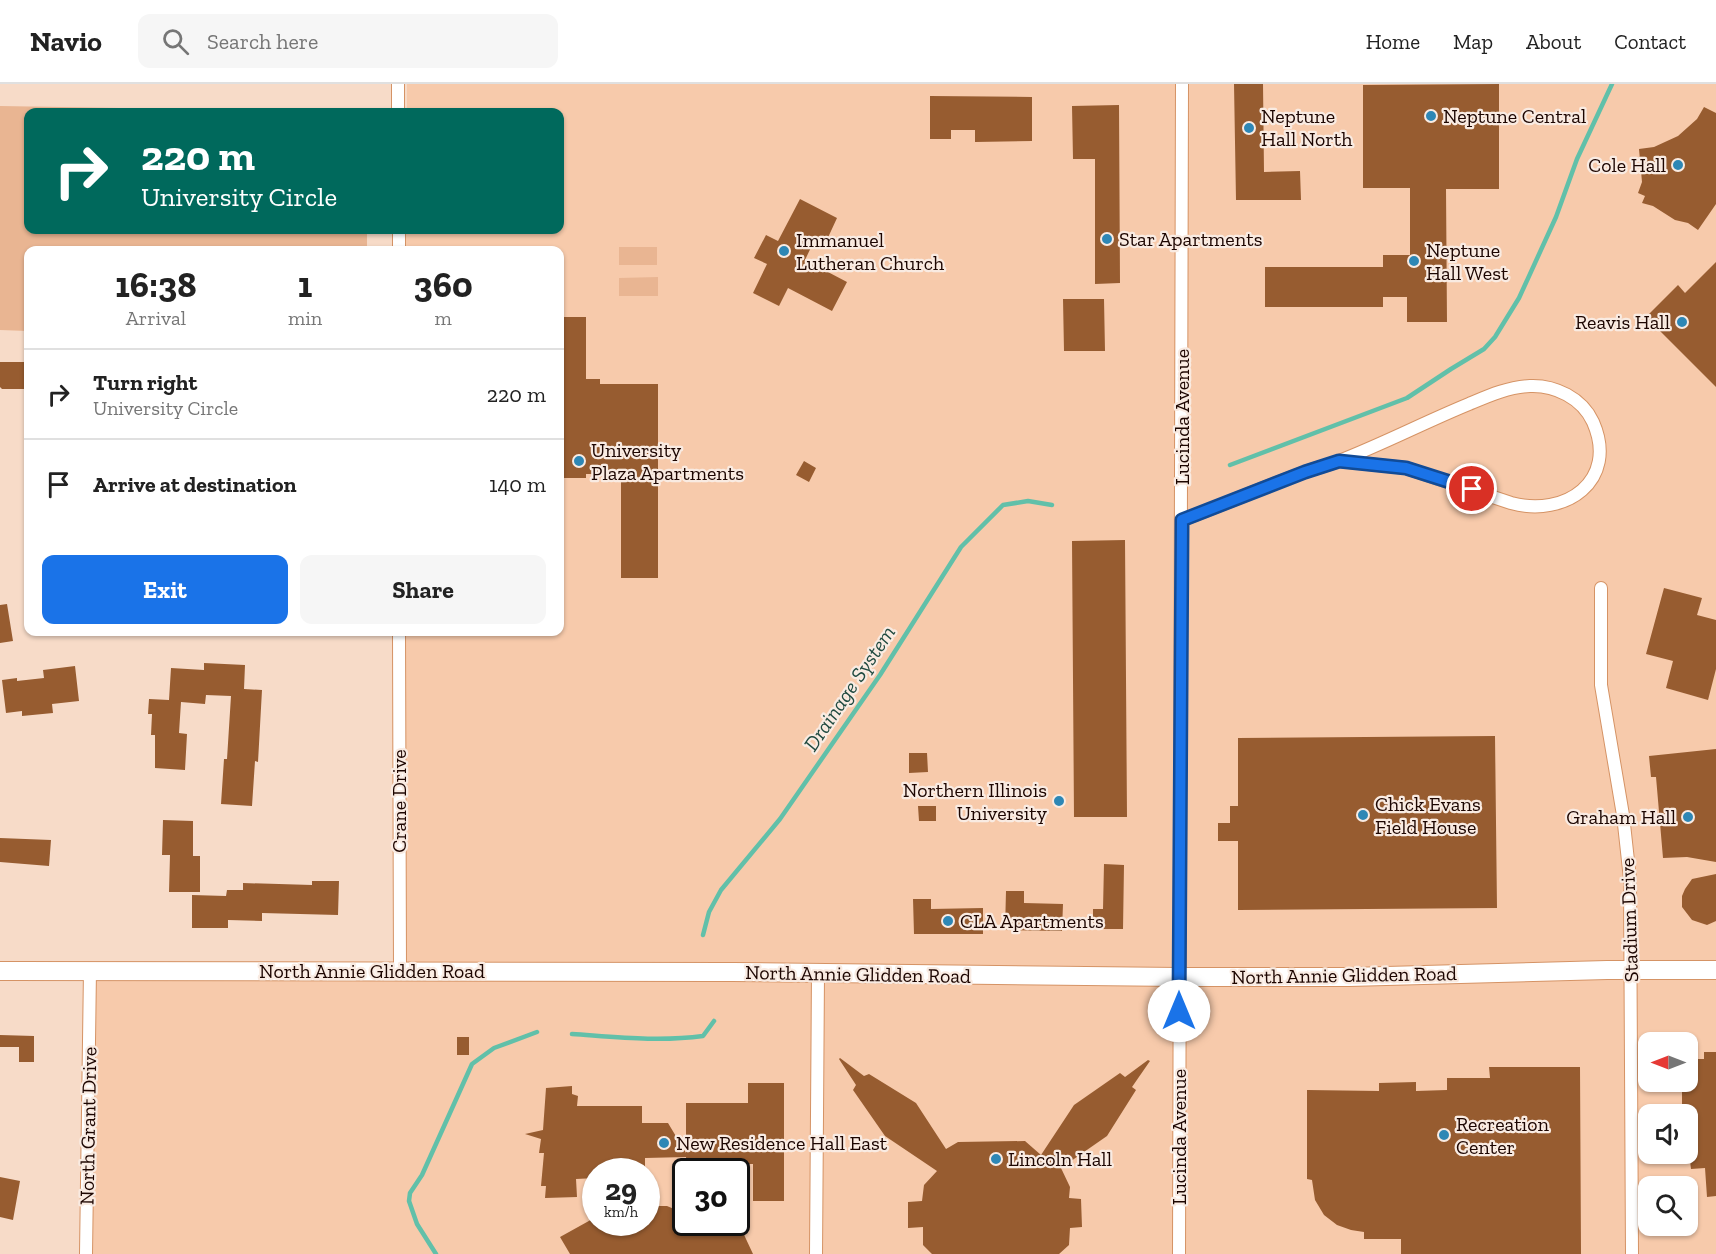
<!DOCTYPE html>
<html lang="en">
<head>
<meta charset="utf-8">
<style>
  :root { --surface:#fff; --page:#f6f6f6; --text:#222; --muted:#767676; --line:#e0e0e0; --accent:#1a73e8 }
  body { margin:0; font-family:"Zilla Slab",serif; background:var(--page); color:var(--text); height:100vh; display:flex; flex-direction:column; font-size:22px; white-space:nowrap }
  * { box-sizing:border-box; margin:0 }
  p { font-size:20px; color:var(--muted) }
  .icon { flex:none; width:33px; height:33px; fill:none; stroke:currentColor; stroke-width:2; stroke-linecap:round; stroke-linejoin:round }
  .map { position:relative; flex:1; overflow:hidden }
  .sheet { position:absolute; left:24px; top:162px; width:540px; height:390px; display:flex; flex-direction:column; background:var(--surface); border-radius:12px; box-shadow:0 2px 4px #0004 }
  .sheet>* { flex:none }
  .hud { position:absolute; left:24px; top:24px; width:540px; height:126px; border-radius:12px; box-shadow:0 2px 4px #0004; background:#00695c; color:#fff; overflow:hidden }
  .needle { width:39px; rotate:270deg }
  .fabs { position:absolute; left:1638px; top:948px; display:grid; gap:12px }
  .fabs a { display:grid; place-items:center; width:60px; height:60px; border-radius:12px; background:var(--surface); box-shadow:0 2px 4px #0004; font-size:30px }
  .speed { position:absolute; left:582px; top:1074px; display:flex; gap:12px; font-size:30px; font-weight:700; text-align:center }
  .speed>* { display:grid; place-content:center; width:78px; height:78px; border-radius:50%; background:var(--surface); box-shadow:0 2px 4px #0004; line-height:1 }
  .speed small { font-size:15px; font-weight:400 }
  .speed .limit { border:3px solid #111; border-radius:9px; background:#fff; color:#111 }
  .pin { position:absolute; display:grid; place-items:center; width:51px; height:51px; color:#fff; margin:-26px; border:3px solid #fff; border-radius:50%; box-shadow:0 2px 6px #0007 }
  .me { position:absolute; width:66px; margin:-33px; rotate:0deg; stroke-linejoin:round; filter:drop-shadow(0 0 4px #0008) }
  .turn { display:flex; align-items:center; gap:21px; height:126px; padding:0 18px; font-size:27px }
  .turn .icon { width:78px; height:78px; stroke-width:2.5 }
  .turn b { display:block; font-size:42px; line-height:51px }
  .eta { display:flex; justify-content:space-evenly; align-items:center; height:102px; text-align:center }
  .eta b { font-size:36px; font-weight:800; line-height:42px }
  .action { display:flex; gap:12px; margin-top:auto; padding:12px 18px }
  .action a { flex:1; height:69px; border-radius:12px; background:var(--accent); color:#fff; font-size:24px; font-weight:800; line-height:69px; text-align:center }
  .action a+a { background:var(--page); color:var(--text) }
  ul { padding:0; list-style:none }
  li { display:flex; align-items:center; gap:18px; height:90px; padding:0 18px; border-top:2px solid var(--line) }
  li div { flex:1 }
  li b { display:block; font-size:22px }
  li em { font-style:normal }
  header { display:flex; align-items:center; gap:36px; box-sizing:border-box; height:84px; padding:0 30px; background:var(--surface); border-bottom:2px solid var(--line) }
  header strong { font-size:28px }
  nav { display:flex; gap:33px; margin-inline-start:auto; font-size:21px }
  .search { width:420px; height:54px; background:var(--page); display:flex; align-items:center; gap:15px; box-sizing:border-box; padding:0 21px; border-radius:12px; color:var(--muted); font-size:22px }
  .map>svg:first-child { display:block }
  .built { fill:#f7caab; fill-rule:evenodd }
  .green { fill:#e9b592 }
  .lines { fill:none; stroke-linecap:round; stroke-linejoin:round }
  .stream { stroke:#61c0a9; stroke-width:4.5 }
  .building { fill:#975c30 }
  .street-casing { stroke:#d59365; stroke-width:14 }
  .secondary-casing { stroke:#d59365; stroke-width:20 }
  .street { stroke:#fff; stroke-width:12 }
  .secondary { stroke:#fff; stroke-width:18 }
  .route-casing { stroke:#114b97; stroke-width:15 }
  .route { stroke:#1a73e8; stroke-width:10 }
  .poi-dot { fill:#2e87b5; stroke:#f9ebe2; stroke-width:2 }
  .labels { text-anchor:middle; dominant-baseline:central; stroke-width:4.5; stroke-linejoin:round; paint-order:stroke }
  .poi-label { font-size:20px; fill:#1c0500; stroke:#f9ebe2; text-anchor:start }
  .street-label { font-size:20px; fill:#1c0500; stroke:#f9ebe2 }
  .water-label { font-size:21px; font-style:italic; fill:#204a40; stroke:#f9ebe2 }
</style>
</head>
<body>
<header>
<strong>Navio</strong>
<div class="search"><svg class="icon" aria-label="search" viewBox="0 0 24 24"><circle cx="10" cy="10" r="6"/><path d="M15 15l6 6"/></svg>Search here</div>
<nav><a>Home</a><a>Map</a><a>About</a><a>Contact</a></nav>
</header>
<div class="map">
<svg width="1716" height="1170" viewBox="0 0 1716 1170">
  <rect width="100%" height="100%" fill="#f7dbc8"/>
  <path class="built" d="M 407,0 L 1716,0 L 1716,1170 L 89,1170 L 90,886 L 400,887 L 403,548 L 560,548 L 560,166 L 406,166 L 406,146 L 560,146 L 560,28 L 407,28 ZM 1648,958 L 1688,958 L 1688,998 L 1648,998 ZM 1648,1030 L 1688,1030 L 1688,1070 L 1648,1070 ZM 596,1088 L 646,1088 L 646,1138 L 596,1138 ZM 686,1088 L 736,1088 L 736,1138 L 686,1138 ZM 1648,1102 L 1688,1102 L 1688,1142 L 1648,1142 Z"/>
  <path class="green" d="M 0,22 L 367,28 L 28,28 L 28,146 L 367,146 L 367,166 L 28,166 L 28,247 L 0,246 Z
    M 619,163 L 657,163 L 657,181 L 619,181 Z
    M 658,193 L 658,212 L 619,212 L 619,194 Z"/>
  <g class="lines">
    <path class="stream" d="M 1230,381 L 1407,314 L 1451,285 L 1484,265 L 1495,253 L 1519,214 L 1556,133 L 1577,75 L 1612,0
      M 703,851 L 709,828 L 721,806 L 780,735 L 880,591 L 961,463 L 1003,421 L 1028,417 L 1052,421
      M 572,950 C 616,953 659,958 703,952 L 714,937
      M 436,1170 L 417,1140 L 409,1117 L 410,1109 L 422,1091 L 472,980 L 494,964 L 537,948"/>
  </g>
  <path class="building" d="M 1234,0 L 1263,0 L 1264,88 L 1300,87 L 1301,116 L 1236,116 Z
    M 1499,0 L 1499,105 L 1446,105 L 1447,238 L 1407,238 L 1407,213 L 1383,213 L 1383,223 L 1265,223 L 1265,183 L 1383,183 L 1383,171 L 1410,171 L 1410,104 L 1363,104 L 1363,1 Z
    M 930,12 L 1032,13 L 1032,57 L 975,58 L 975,46 L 951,46 L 951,55 L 930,55 Z
    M 1119,21 L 1120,199 L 1095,200 L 1095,75 L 1073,75 L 1072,22 Z
    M 1704,23 L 1716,29 L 1716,120 L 1698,146 L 1688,139 L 1675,136 L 1653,122 L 1642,119 L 1645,112 L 1638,109 L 1642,98 L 1639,65 L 1654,63 L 1678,52 L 1697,35 Z
    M 800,115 L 837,134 L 825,160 L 815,155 L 805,176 L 847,198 L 832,227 L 788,204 L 779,222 L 753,209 L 767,180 L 754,174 L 766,151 L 778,157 Z
    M 1716,178 L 1716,303 L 1646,233 L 1678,201 L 1685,209 Z
    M 1063,215 L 1104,215 L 1105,267 L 1064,267 Z
    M 560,233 L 586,233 L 586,295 L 600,295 L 600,300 L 658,300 L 658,494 L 621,494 L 621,390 L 586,390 L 586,394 L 560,394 Z
    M 0,278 L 28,278 L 28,305 L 2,305 L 0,303 Z
    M 804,377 L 816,384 L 809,398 L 796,391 Z
    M 1125,456 L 1127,733 L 1074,733 L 1072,457 Z
    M 1664,504 L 1702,514 L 1697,531 L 1716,536 L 1716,585 L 1708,616 L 1666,604 L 1673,577 L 1646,570 Z
    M 7,520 L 13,557 L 0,559 L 0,521 Z
    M 204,579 L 245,581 L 244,605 L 262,606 L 258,678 L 255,677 L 252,722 L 221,720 L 224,675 L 227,675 L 231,612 L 206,611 L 205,620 L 181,618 L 179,649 L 187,650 L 185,686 L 155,684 L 155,651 L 151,651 L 152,630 L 148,630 L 149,615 L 169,616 L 171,584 L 204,586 Z
    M 75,582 L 79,617 L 52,620 L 53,629 L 22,632 L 22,627 L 6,629 L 2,596 L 17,594 L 17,597 L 44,594 L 43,586 Z
    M 1495,652 L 1497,824 L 1238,826 L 1238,757 L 1218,757 L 1218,739 L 1230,739 L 1230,722 L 1238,722 L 1238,654 Z
    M 1716,665 L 1716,778 L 1687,773 L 1663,774 L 1656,693 L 1651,693 L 1649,672 Z
    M 909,669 L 927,669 L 928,688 L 909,689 Z
    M 918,722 L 936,722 L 936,737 L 919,737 Z
    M 163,736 L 193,737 L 193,772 L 200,772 L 200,808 L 169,808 L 170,771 L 162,771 Z
    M 0,754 L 51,756 L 49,782 L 0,778 Z
    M 1104,780 L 1124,781 L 1123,845 L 1093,845 L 1093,825 L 1103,825 Z
    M 1716,790 L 1716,837 L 1707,841 L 1692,836 L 1682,823 L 1682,812 L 1685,805 L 1692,795 Z
    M 312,797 L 339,797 L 338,831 L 262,829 L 262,837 L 228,836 L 228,844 L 192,844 L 192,811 L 226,812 L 227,806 L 243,806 L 243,799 L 312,801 Z
    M 1006,807 L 1024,807 L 1024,819 L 1063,820 L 1062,847 L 1005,846 Z
    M 913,815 L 931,815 L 931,825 L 983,824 L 983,850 L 914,850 Z
    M 0,951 L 34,952 L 34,978 L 19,978 L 19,963 L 0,963 Z
    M 457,953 L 469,953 L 469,971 L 457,971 Z
    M 1704,968 L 1716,968 L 1716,1112 L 1707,1113 L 1705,1084 L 1691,1085 L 1690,1077 L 1688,1077 L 1688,1030 L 1682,1030 L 1682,998 L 1688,998 L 1688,981 L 1690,981 L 1690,975 L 1704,975 Z
    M 840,974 L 864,992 L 869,990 L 916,1019 L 946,1065 L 958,1058 L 1025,1057 L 1041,1071 L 1074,1021 L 1120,989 L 1125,993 L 1148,976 L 1150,977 L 1132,1003 L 1136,1006 L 1107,1052 L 1061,1084 L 1070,1103 L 1069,1114 L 1081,1115 L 1082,1143 L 1070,1144 L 1069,1161 L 1059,1170 L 932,1170 L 923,1161 L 923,1143 L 908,1144 L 908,1118 L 922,1117 L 924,1101 L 937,1087 L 885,1052 L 853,1006 L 856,1001 L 839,975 Z
    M 1489,983 L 1580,983 L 1581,1170 L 1401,1170 L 1401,1155 L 1364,1155 L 1364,1148 L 1351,1146 L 1337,1141 L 1324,1131 L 1315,1116 L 1312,1096 L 1307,1095 L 1307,1006 L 1379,1007 L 1379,999 L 1416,998 L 1416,1007 L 1447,1006 L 1447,994 L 1490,994 Z
    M 748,999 L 784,999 L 784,1117 L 753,1117 L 753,1080 L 726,1080 L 724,1088 L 687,1088 L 686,1073 L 645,1074 L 645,1088 L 596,1088 L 596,1094 L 576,1095 L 577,1113 L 545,1114 L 546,1102 L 541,1102 L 544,1069 L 539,1069 L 541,1055 L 525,1050 L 543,1046 L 546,1004 L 572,1002 L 572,1010 L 578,1012 L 577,1022 L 642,1022 L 642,1039 L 668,1039 L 686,1069 L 686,1019 L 748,1019 Z
    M 0,1093 L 20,1097 L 13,1136 L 0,1133 Z
    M 646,1122 L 667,1122 L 686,1130 L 686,1138 L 739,1140 L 753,1170 L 570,1170 L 560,1153 L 596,1133 L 596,1138 L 646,1138 Z"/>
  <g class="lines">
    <g class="street-casing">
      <path id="street" d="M 398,0 L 398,28
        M 399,146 L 399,166
        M 1182,436 C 1223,421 1263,403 1305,388 C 1316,384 1328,381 1339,377 C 1383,360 1425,338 1469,320 C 1488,312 1508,303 1530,302 C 1555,301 1582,314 1593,338 C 1619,397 1565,434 1511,419 L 1406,384 L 1339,377
        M 1601,504 L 1601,601 L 1623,731 L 1630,795 L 1632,1170
        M 399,548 L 400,887
        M 86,1170 L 90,886
        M 816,1170 L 818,890
        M 1179,1170 L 1182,0"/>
    </g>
    <g class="secondary-casing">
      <path id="secondary" d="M 0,887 L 732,888 L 1179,893 L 1349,893 L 1607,886 L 1716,886"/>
    </g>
    <use href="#street" class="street"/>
    <use href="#secondary" class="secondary"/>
  </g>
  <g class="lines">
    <g class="route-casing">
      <path id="route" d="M 1179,927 L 1182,436 L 1305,388 L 1339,377 L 1406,384 L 1472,405"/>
    </g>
    <use href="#route" class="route"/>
  </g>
  <g class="poi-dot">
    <circle cx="1431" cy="32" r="6"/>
    <circle cx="1249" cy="44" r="6"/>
    <circle cx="1678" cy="81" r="6"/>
    <circle cx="1107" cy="155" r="6"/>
    <circle cx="784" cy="167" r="6"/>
    <circle cx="1414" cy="177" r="6"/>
    <circle cx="1682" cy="238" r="6"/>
    <circle cx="579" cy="377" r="6"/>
    <circle cx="1059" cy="717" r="6"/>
    <circle cx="1363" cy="731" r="6"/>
    <circle cx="1688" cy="733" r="6"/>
    <circle cx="948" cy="837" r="6"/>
    <circle cx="1444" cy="1051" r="6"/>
    <circle cx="664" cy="1059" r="6"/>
    <circle cx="996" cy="1075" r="6"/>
  </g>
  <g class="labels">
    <g class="poi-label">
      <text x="1261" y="32">Neptune<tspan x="1261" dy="23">Hall North</tspan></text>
      <text x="1443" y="32">Neptune Central</text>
      <text x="1666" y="81" text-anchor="end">Cole Hall</text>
      <text x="1119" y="155">Star Apartments</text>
      <text x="796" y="156">Immanuel<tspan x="796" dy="23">Lutheran Church</tspan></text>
      <text x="1426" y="166">Neptune<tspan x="1426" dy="23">Hall West</tspan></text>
      <text x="1670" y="238" text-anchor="end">Reavis Hall</text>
      <text x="591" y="366">University<tspan x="591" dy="23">Plaza Apartments</tspan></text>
      <text x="1047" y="706" text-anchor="end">Northern Illinois<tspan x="1047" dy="23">University</tspan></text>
      <text x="1375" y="720">Chick Evans<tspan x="1375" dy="23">Field House</tspan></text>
      <text x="1676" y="733" text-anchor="end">Graham Hall</text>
      <text x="960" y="837">CLA Apartments</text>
      <text x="1456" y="1040">Recreation<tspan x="1456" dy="23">Center</tspan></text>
      <text x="676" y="1059">New Residence Hall East</text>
      <text x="1008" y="1075">Lincoln Hall</text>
    </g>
    <g class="street-label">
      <text transform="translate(1182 333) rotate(-90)">Lucinda Avenue</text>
      <text transform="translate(399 717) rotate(-90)">Crane Drive</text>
      <text transform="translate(1629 836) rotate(-92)">Stadium Drive</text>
      <text x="372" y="887">North Annie Glidden Road</text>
      <text transform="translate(858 890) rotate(1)">North Annie Glidden Road</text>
      <text transform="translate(1344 891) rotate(-1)">North Annie Glidden Road</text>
      <text transform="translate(88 1042) rotate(-89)">North Grant Drive</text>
      <text transform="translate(1179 1053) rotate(-90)">Lucinda Avenue</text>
    </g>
    <g class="water-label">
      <text transform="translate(849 604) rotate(-56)">Drainage System</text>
    </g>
  </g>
</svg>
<div class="fabs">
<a><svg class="needle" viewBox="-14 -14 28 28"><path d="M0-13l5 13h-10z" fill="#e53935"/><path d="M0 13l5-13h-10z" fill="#767676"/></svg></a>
<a><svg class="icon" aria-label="sound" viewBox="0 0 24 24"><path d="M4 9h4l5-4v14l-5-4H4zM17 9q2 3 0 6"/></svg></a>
<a><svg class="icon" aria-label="search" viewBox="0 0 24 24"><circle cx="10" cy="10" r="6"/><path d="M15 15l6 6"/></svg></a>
</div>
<div class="speed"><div>29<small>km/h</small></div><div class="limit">30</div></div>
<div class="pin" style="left:1472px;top:405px;background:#d93025"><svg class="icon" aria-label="arrive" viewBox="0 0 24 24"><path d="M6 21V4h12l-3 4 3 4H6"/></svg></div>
<svg class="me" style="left:1179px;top:927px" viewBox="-20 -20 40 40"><circle r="19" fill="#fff"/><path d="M0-13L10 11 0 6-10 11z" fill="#1a73e8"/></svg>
<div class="hud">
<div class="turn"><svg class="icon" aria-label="right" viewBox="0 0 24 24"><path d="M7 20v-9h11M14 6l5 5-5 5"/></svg><div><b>220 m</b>University Circle</div></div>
</div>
<section class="sheet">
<div class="eta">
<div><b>16:38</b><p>Arrival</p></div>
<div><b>1</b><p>min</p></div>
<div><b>360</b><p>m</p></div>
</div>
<ul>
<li><svg class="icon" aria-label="right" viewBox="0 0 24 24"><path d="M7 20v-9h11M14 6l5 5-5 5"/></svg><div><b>Turn right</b><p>University Circle</p></div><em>220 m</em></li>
<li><svg class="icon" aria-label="arrive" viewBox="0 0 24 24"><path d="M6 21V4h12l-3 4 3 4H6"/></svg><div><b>Arrive at destination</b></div><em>140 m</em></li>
</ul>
<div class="action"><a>Exit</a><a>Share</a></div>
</section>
</div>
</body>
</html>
